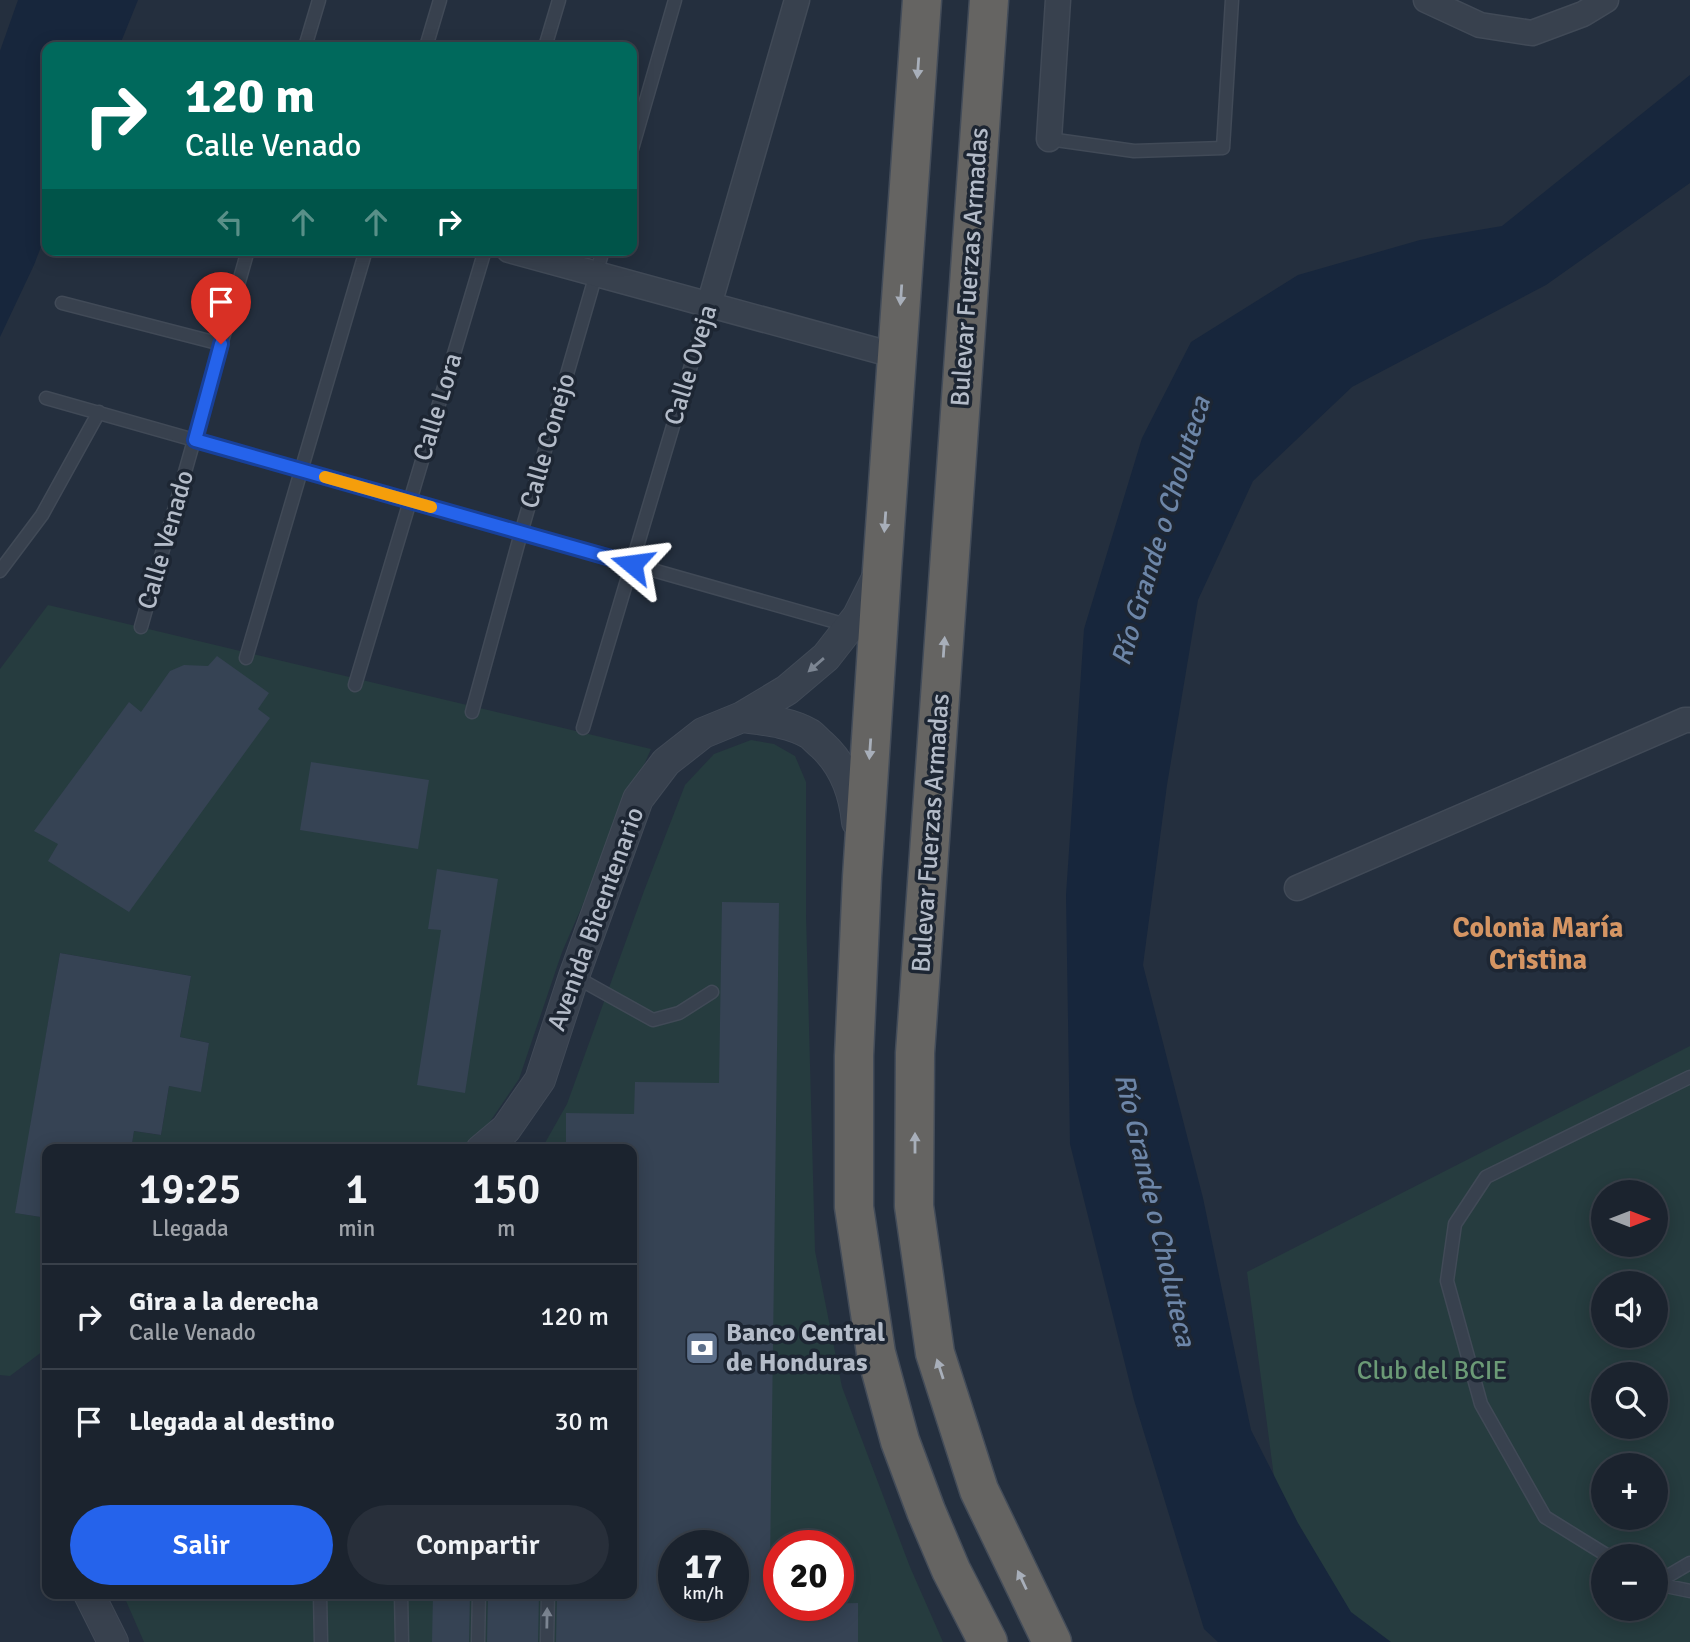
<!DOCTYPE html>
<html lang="es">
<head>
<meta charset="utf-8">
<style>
  :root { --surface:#1b232e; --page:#282f3a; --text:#f1f3f6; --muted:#a0a4aa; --line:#39404a; --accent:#2563eb }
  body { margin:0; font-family:Signika,sans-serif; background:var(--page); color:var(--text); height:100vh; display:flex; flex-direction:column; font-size:26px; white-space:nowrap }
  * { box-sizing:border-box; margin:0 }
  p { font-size:23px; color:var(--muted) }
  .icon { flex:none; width:38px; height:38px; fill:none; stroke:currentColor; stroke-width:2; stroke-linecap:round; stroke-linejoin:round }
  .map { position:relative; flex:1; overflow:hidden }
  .details { position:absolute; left:42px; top:1144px; width:595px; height:455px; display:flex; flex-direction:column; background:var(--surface); border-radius:14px; box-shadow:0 4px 18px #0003,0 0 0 2px var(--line) }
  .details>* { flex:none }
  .banner { position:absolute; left:42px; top:42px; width:595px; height:214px; border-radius:14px; box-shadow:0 4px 18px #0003,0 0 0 2px var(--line); background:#00695c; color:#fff; overflow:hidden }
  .needle { width:46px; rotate:90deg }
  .fabs { position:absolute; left:1591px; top:1180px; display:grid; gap:14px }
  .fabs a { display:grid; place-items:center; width:77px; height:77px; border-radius:50%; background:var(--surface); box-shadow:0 4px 18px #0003,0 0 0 2px var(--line); font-size:35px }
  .speed { position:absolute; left:658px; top:1530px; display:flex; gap:14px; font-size:35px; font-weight:700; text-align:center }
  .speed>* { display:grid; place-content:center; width:91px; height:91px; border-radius:50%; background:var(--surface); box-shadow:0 4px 18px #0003,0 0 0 2px var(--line); line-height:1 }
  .speed small { font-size:18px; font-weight:400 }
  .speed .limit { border:10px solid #d22; background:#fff; color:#111 }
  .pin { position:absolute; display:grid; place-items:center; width:60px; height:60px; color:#fff; margin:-72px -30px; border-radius:50% 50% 50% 0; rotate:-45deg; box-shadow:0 0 7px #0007 }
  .pin .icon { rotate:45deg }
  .me { position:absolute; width:77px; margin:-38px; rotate:286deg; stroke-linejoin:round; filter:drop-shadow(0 0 5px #0008) }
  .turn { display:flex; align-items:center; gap:24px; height:147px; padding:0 28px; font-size:32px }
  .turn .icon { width:91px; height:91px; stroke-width:2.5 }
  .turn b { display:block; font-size:49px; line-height:60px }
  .lanes { display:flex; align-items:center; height:66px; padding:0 28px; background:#0003; justify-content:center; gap:35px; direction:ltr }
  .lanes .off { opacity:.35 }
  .eta { display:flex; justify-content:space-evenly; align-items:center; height:119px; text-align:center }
  .eta b { font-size:42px; font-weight:600; line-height:49px }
  .cta { display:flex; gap:14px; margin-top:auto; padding:14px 28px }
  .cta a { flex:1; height:80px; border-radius:42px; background:var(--accent); color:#fff; font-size:28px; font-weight:600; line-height:80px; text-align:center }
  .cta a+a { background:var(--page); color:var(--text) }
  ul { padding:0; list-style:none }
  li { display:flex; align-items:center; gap:21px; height:105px; padding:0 28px; border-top:2px solid var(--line) }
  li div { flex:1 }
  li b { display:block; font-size:26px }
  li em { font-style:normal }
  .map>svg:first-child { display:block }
  .green { fill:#263c3f; fill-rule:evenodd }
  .water { fill:#17263c }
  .building { fill:#364354; fill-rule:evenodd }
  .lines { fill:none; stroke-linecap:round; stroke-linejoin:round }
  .service-casing { stroke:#414a57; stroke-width:15 }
  .minor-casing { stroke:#414a57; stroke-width:27 }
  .tertiary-casing { stroke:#414a57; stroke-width:32 }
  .trunk-casing { stroke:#434c59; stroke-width:41 }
  .service { stroke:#38414e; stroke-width:12 }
  .minor { stroke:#38414e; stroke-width:24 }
  .tertiary { stroke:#38414e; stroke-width:30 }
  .trunk { stroke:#656462; stroke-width:38 }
  .oneway { fill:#a8afba }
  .oneway2 { fill:#7c8592 }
  .route-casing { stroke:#184099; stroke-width:18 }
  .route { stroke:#2563eb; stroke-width:12 }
  .slow { stroke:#f59e0b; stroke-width:12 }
  .labels { text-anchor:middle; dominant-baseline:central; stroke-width:7; stroke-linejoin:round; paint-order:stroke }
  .street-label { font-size:26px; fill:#b4bcc9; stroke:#1d2633 }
  .poi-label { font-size:26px; font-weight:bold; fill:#b4bcc9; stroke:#1d2633; text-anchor:start }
  .park-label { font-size:26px; fill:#6b9a76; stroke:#1d2633 }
  .water-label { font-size:28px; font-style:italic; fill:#6d86a8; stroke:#1d2633 }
  .neighbourhood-label { font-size:28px; font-weight:bold; fill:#d59563; stroke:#1d2633 }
</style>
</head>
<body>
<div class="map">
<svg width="1690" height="1642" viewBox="0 0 1690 1642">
  <rect width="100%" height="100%" fill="#242f3e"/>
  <path class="green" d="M 48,605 L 651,749 L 562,952 L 519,1079 L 485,1129 L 459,1150 L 131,1150 L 134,1131 L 161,1135 L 169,1086 L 201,1091 L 209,1043 L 180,1037 L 191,976 L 60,953 L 16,1213 L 47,1218 L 47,1348 L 10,1376 L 0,1375 L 0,669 Z
    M 751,740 L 774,744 L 795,756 L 806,782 L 806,915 L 815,1251 L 842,1387 L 910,1567 L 943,1642 L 144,1642 L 123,1594 L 632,1594 L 632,1150 L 541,1150 L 567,1104 L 644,891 L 685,785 L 714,754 ZM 674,1545 L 733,1545 L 733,1605 L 674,1605 ZM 779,1545 L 838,1545 L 838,1605 L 779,1605 Z
    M 1690,1046 L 1690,1642 L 1356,1642 L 1282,1538 L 1247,1272 ZM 1603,1192 L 1656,1192 L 1656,1244 L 1603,1244 ZM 1603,1283 L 1656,1283 L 1656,1335 L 1603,1335 ZM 1603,1374 L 1656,1374 L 1656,1426 L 1603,1426 ZM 1603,1465 L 1656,1465 L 1656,1517 L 1603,1517 ZM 1603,1556 L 1656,1556 L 1656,1608 L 1603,1608 Z"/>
  <path class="water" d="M 18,0 L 138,0 L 119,47 L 47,47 L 47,231 L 34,265 L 0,337 L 0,51 Z
    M 1690,75 L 1690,183 L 1546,285 L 1352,387 L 1253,481 L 1198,600 L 1167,785 L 1143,965 L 1203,1198 L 1251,1430 L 1298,1523 L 1351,1612 L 1391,1642 L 1218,1642 L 1204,1629 L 1134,1400 L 1070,1144 L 1066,895 L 1084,629 L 1142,438 L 1191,342 L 1298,275 L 1420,240 L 1502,226 Z"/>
  <path class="building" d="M 217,656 L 269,693 L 258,709 L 270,718 L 129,912 L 48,861 L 58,844 L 34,831 L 129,702 L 141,712 L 170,671 L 184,665 L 208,666 Z
    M 311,762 L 429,780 L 418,849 L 300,830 Z
    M 437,869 L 498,879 L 465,1093 L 417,1085 L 441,930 L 428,929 Z
    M 722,902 L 779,903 L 770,1566 L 779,1566 L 779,1605 L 858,1603 L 858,1642 L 556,1642 L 557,1594 L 632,1594 L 632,1150 L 566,1150 L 566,1113 L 634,1114 L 635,1082 L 719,1083 ZM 674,1545 L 733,1545 L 733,1605 L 674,1605 Z
    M 60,953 L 191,976 L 180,1037 L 209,1043 L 201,1092 L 169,1086 L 161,1135 L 134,1131 L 131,1150 L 47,1150 L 47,1218 L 15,1213 Z
    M 433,1594 L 470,1594 L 469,1642 L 432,1642 Z
    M 488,1594 L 539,1594 L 538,1642 L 487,1642 Z"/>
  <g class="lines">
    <g class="service-casing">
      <path id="service" d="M 305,47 L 319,0
        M 426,47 L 440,0
        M 545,47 L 559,0
        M 1049,139 L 1134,151 L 1223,148 L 1232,0
        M 632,149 L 675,0
        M 62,303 L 221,344
        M 46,398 L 850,626
        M 0,571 L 42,515 L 99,412
        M 141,627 L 248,250
        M 246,658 L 366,250
        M 355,685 L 485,250
        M 472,712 L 521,533 L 603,250
        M 583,728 L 709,305
        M 574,976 L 653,1020 L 679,1013 L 712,992
        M 1608,1556 L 1545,1517 L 1481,1404 L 1447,1281 L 1455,1224 L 1486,1177 L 1690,1077
        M 1656,1583 L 1690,1563
        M 1656,1584 L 1690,1591
        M 320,1594 L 321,1642
        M 401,1594 L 402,1642
        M 478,1642 L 479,1594
        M 547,1642 L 548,1594"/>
    </g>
    <g class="minor-casing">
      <path id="minor" d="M 1426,0 L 1480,25 L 1532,33 L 1583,14 L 1606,0
        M 1049,139 L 1058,0
        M 509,250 L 897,356
        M 709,305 L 797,0
        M 1297,888 L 1685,720 L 1690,720"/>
    </g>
    <g class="tertiary-casing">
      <path id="tertiary" d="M 742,717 C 764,720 790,722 810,734 C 814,737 818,742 822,745 C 844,765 854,793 857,822
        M 481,1150 L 506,1129 L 540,1080 L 574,976 L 638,799 L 666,762 L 703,733 L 742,717 L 787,690 L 826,657 L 858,616 L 878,576
        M 89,1594 L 113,1642"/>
    </g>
    <g class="trunk-casing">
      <path id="trunk" d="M 922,0 L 882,570 L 862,877 L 854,1056 L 854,1207 L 876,1353 L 900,1441 L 926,1511 L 951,1570 L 988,1642
        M 989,0 L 915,1053 L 914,1206 L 935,1353 L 979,1490 L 1052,1642"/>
    </g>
    <use href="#service" class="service"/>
    <use href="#minor" class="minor"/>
    <use href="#tertiary" class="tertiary"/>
    <use href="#trunk" class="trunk"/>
  </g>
  <defs><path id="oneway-solid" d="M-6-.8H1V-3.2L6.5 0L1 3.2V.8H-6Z" transform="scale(1.75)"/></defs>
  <g class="oneway">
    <use href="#oneway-solid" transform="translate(918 68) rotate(94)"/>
    <use href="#oneway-solid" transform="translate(901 295) rotate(94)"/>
    <use href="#oneway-solid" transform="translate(885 522) rotate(94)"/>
    <use href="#oneway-solid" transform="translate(944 647) rotate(-86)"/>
    <use href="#oneway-solid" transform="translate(870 749) rotate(94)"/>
    <use href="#oneway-solid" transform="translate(915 1143) rotate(-90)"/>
    <use href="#oneway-solid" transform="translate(940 1369) rotate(-108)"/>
    <use href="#oneway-solid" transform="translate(1022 1580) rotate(-115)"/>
  </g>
  <g class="oneway2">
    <use href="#oneway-solid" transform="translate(816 665) rotate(139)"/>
    <use href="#oneway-solid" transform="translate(547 1618) rotate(-89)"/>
  </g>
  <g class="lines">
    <g class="route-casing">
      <path id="route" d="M 221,344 L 195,440 L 632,564"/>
    </g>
    <use href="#route" class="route"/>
    <path class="slow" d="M 325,477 L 431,507"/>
  </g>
  <defs>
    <g id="bank-square" transform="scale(1.75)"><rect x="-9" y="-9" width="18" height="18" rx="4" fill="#5c6f8a" stroke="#1d2633"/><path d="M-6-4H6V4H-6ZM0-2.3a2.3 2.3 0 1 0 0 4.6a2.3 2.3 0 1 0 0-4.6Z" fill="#fff"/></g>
  </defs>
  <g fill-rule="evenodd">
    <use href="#bank-square" x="702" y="1348"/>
  </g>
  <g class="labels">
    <g class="street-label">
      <text transform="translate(970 267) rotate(-86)">Bulevar Fuerzas Armadas</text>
      <text transform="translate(691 365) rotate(-73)">Calle Oveja</text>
      <text transform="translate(438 407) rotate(-73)">Calle Lora</text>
      <text transform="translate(548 441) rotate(-74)">Calle Conejo</text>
      <text transform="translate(166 540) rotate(-74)">Calle Venado</text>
      <text transform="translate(931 833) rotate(-86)">Bulevar Fuerzas Armadas</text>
      <text transform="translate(596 919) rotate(-70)">Avenida Bicentenario</text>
    </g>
    <g class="poi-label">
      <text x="726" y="1333">Banco Central<tspan x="726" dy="30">de Honduras</tspan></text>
    </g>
    <g class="park-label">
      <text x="1432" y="1371">Club del BCIE</text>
    </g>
    <g class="water-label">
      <text transform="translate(1161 531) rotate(-73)">Río Grande o Choluteca</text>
      <text transform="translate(1155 1210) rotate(77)">Río Grande o Choluteca</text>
    </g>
    <g class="neighbourhood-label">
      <text x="1538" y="928">Colonia María<tspan x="1538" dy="32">Cristina</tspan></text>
    </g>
  </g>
</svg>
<div class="fabs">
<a><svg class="needle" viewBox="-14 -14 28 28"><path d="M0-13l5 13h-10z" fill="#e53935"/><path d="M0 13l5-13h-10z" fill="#a0a4aa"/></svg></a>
<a><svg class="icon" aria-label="sound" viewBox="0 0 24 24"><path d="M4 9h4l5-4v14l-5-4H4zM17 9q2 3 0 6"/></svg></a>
<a><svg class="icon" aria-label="search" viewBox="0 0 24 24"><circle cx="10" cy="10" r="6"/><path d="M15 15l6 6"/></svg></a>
<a>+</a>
<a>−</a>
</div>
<div class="speed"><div>17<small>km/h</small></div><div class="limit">20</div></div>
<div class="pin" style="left:221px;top:344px;background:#d93025"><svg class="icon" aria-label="arrive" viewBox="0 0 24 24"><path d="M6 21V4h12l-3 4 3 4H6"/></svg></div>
<svg class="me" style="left:632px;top:564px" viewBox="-20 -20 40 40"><path d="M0-17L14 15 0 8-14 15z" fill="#2563eb" stroke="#fff" stroke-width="4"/></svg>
<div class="banner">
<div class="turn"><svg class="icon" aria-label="right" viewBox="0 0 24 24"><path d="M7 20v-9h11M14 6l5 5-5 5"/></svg><div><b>120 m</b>Calle Venado</div></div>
<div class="lanes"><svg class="icon off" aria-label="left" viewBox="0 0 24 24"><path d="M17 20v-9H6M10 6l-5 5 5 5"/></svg><svg class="icon off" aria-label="ahead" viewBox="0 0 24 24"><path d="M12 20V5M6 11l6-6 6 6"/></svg><svg class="icon off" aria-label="ahead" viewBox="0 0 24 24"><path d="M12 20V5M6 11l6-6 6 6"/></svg><svg class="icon" aria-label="right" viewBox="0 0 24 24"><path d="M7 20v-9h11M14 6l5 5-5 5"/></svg></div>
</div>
<section class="details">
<div class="eta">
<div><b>19:25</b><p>Llegada</p></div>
<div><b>1</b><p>min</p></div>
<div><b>150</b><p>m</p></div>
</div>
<ul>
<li><svg class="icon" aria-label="right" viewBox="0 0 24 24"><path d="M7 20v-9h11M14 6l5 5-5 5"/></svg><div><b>Gira a la derecha</b><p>Calle Venado</p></div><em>120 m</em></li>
<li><svg class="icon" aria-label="arrive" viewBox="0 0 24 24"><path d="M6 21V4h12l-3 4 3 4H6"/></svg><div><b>Llegada al destino</b></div><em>30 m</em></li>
</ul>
<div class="cta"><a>Salir</a><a>Compartir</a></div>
</section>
</div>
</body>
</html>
